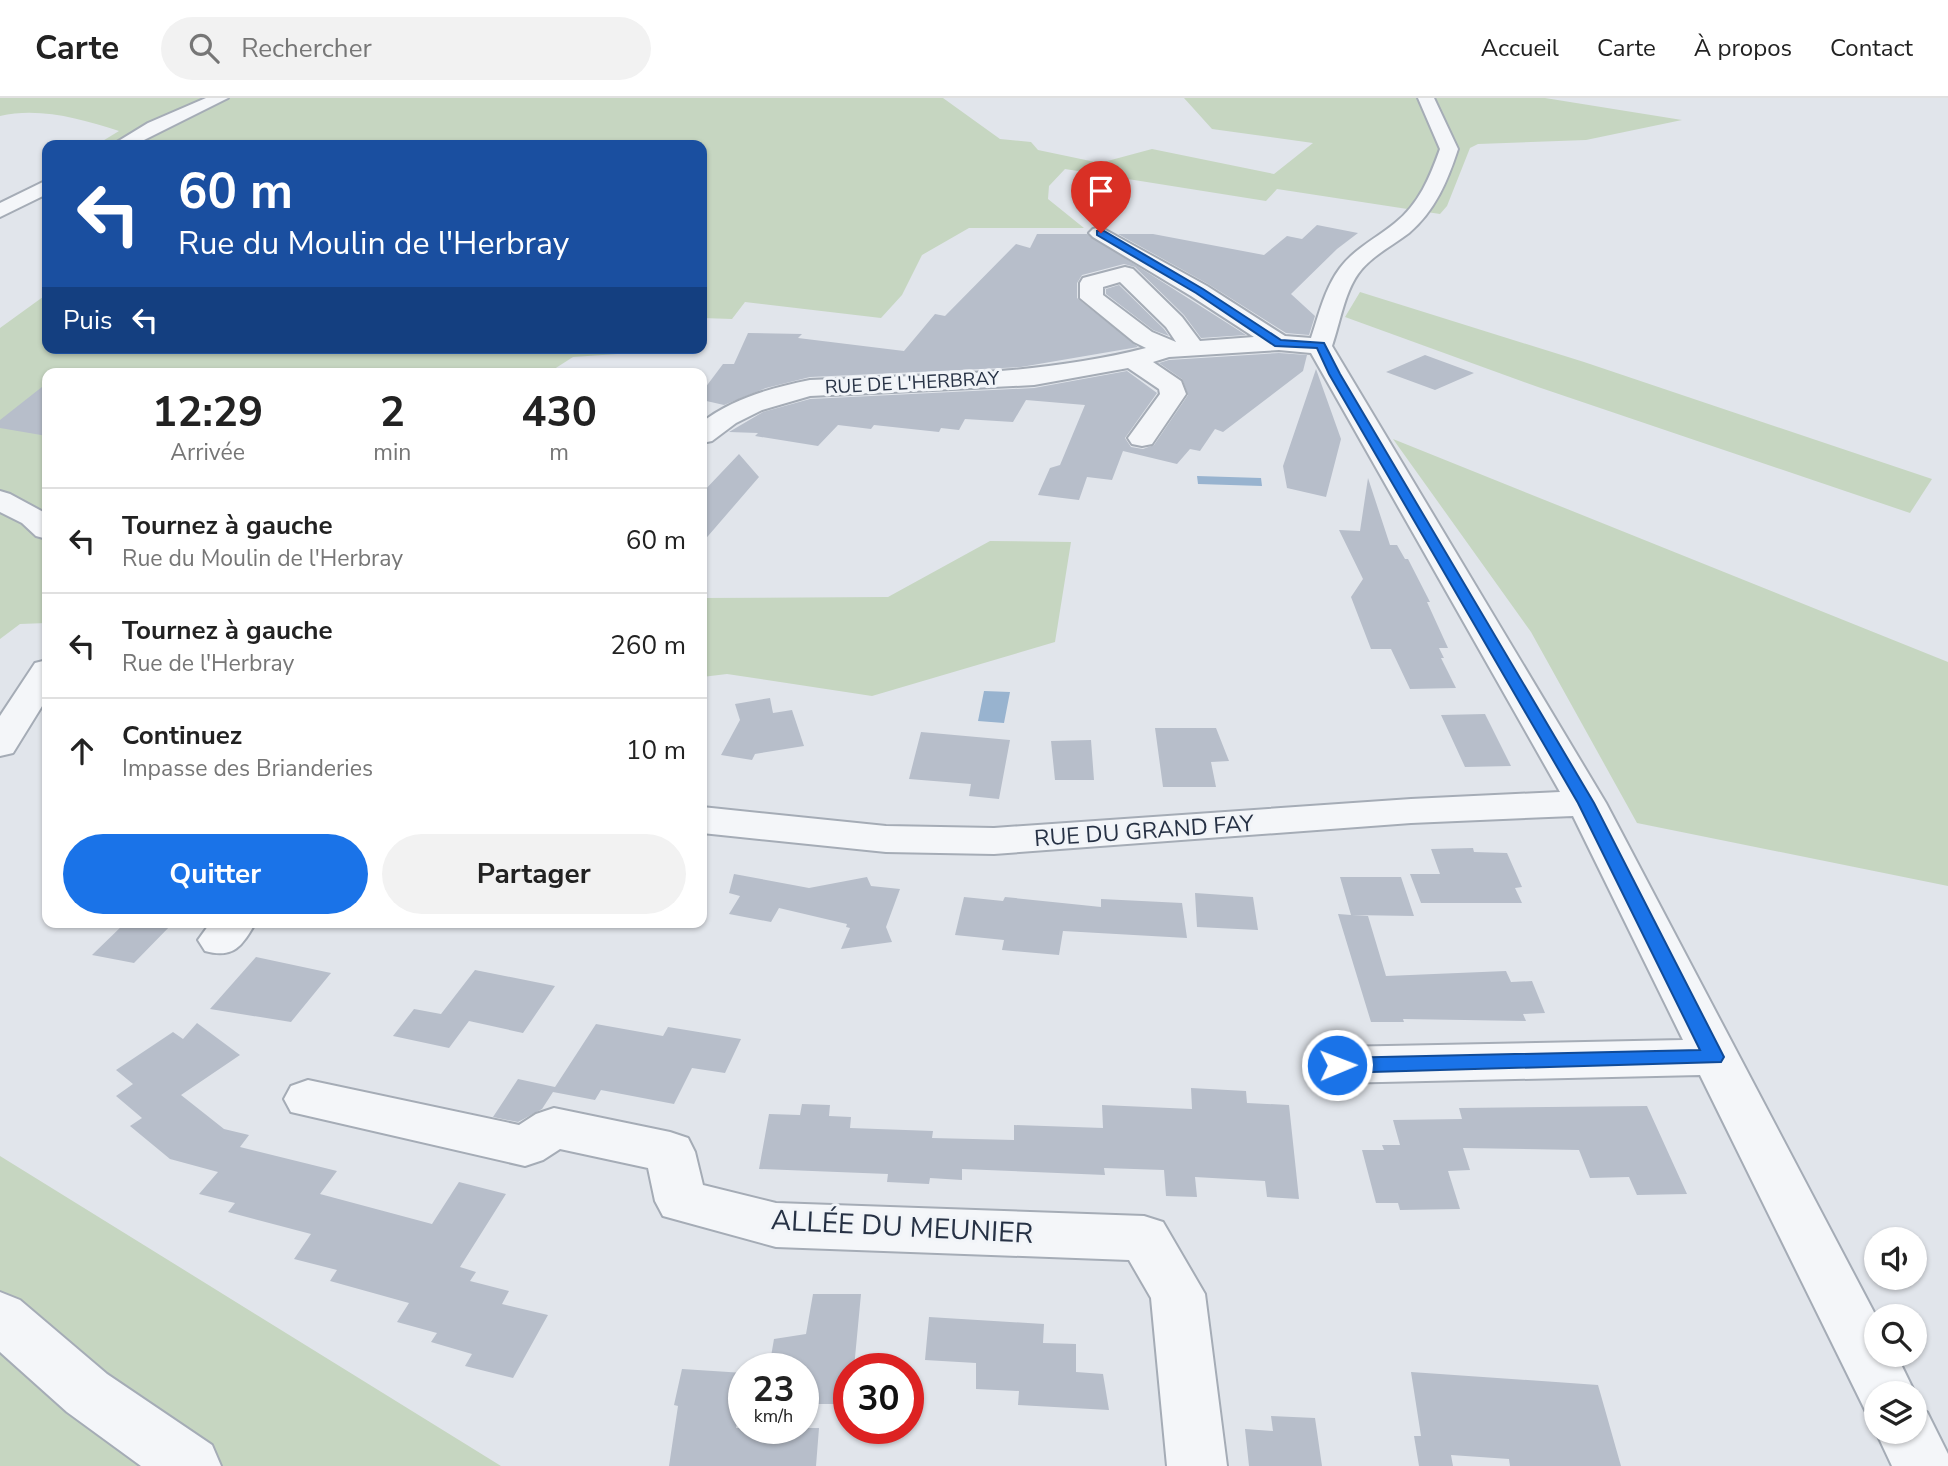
<!DOCTYPE html>
<html lang="fr">
<head>
<meta charset="utf-8">
<style>
  :root { --surface:#fff; --page:#f2f2f2; --text:#222; --muted:#767676; --line:#e0e0e0; --accent:#1a73e8 }
  body { margin:0; font-family:"Nunito Sans",sans-serif; background:var(--page); color:var(--text); height:100vh; display:flex; flex-direction:column; font-size:26px; white-space:nowrap }
  * { box-sizing:border-box; margin:0 }
  p { font-size:23px; color:var(--muted) }
  .icon { flex:none; width:38px; height:38px; fill:none; stroke:currentColor; stroke-width:2; stroke-linecap:round; stroke-linejoin:round }
  .map { position:relative; flex:1; overflow:hidden }
  .side { position:absolute; left:42px; top:270px; width:665px; height:560px; display:flex; flex-direction:column; background:var(--surface); border-radius:14px; box-shadow:0 2px 5px #0004 }
  .side>* { flex:none }
  .hud { position:absolute; left:42px; top:42px; width:665px; height:214px; border-radius:14px; box-shadow:0 2px 5px #0004; background:#1a4fa0; color:#fff; overflow:hidden }
  .controls { position:absolute; left:1864px; top:1129px; display:grid; gap:14px }
  .controls a { display:grid; place-items:center; width:63px; height:63px; border-radius:50%; background:var(--surface); box-shadow:0 2px 5px #0004; font-size:35px }
  .speed { position:absolute; left:728px; top:1255px; display:flex; gap:14px; font-size:35px; font-weight:700; text-align:center }
  .speed>* { display:grid; place-content:center; width:91px; height:91px; border-radius:50%; background:var(--surface); box-shadow:0 2px 5px #0004; line-height:1 }
  .speed small { font-size:18px; font-weight:400 }
  .speed .limit { border:10px solid #d22; background:#fff; color:#111 }
  .pin { position:absolute; display:grid; place-items:center; width:60px; height:60px; color:#fff; margin:-72px -30px; border-radius:50% 50% 50% 0; rotate:-45deg; box-shadow:0 0 7px #0007 }
  .pin .icon { rotate:45deg }
  .me { position:absolute; width:77px; margin:-38px; rotate:89deg; stroke-linejoin:round; filter:drop-shadow(0 0 5px #0008) }
  .turn { display:flex; align-items:center; gap:24px; height:147px; padding:0 21px; font-size:32px }
  .turn .icon { width:91px; height:91px; stroke-width:2.5 }
  .turn b { display:block; font-size:49px; line-height:60px }
  .then { display:flex; align-items:center; height:66px; padding:0 21px; background:#0003; gap:14px; font-size:26px }
  .eta { display:flex; justify-content:space-evenly; align-items:center; height:119px; text-align:center }
  .eta b { font-size:42px; font-weight:700; line-height:49px }
  .action { display:flex; gap:14px; margin-top:auto; padding:14px 21px }
  .action a { flex:1; height:80px; border-radius:42px; background:var(--accent); color:#fff; font-size:28px; font-weight:700; line-height:80px; text-align:center }
  .action a+a { background:var(--page); color:var(--text) }
  ul { padding:0; list-style:none }
  li { display:flex; align-items:center; gap:21px; height:105px; padding:0 21px; border-top:2px solid var(--line) }
  li div { flex:1 }
  li b { display:block; font-size:26px }
  li em { font-style:normal }
  header { display:flex; align-items:center; gap:42px; box-sizing:border-box; height:98px; padding:0 35px; background:var(--surface); border-bottom:2px solid var(--line) }
  header strong { font-size:33px }
  nav { display:flex; gap:38px; margin-inline-start:auto; font-size:24px }
  .search { width:490px; height:63px; background:var(--page); display:flex; align-items:center; gap:18px; box-sizing:border-box; padding:0 24px; border-radius:38px; color:var(--muted); font-size:26px }
  .map>svg:first-child { display:block }
  .green { fill:#c6d6c1 }
  .water { fill:#98b3cf }
  .building { fill:#b7beca }
  .lines { fill:none; stroke-linecap:round; stroke-linejoin:round }
  .minor-casing { stroke:#a5acb6; stroke-width:4 }
  .minor { fill:#f4f6f9; fill-rule:evenodd }
  .route { fill:#1a73e8; stroke:#114b97; stroke-width:2 }
  .labels { text-anchor:middle; dominant-baseline:central; stroke-width:6; stroke-linejoin:round; paint-order:stroke }
  .far-street-label { font-size:19px; fill:#273245; stroke:#f1f4f8 }
  .street-label { font-size:23px; fill:#273245; stroke:#f1f4f8 }
  .near-street-label { font-size:28px; fill:#273245; stroke:#f1f4f8 }
</style>
</head>
<body>
<header>
<strong>Carte</strong>
<div class="search"><svg class="icon" aria-label="search" viewBox="0 0 24 24"><circle cx="10" cy="10" r="6"/><path d="M15 15l6 6"/></svg>Rechercher</div>
<nav><a>Accueil</a><a>Carte</a><a>À propos</a><a>Contact</a></nav>
</header>
<div class="map">
<svg width="1948" height="1368" viewBox="0 0 1948 1368">
  <rect width="100%" height="100%" fill="#e1e5eb"/>
  <path class="green" d="M 0,0 L 943,0 L 1000,41 L 1031,44 L 1038,52 L 1100,65 L 1152,51 L 1274,76 L 1313,45 L 1212,31 L 1184,0 L 1545,0 L 1682,22 L 1586,42 L 1478,46 L 1470,50 L 1447,108 L 1440,116 L 1277,91 L 1266,103 L 1065,71 L 1049,88 L 1048,101 L 1084,130 L 969,130 L 922,157 L 902,197 L 881,220 L 745,204 L 732,221 L 702,220 L 702,47 L 96,47 L 119,33 C 81,21 40,9 0,18 Z
    M 1360,194 L 1584,264 L 1932,381 L 1910,415 L 1538,289 L 1345,219 Z
    M 47,196 L 47,250 L 626,250 L 617,256 L 573,259 L 548,275 L 47,275 L 47,525 L 20,526 L 0,541 L 0,230 Z
    M 1393,341 L 1948,564 L 1948,788 L 1637,725 L 1531,534 Z
    M 990,443 L 1071,444 L 1055,544 L 872,598 L 727,576 L 702,579 L 702,500 L 888,499 Z
    M 0,1058 L 501,1368 L 0,1368 Z"/>
  <path class="water" d="M 1197,378 L 1261,380 L 1262,388 L 1198,386 Z
    M 984,593 L 1010,594 L 1004,625 L 978,623 Z"/>
  <path class="building" d="M 1317,127 L 1358,135 L 1337,151 L 1291,196 L 1315,218 L 1309,237 L 1286,235 L 1208,186 L 1118,136 L 1153,136 L 1264,157 L 1287,138 L 1302,141 Z
    M 1037,136 L 1087,136 L 1246,237 L 1201,240 L 1184,217 L 1135,169 L 1124,166 L 1082,177 L 1077,185 L 1077,200 L 1138,249 L 1021,269 L 810,279 L 766,290 L 724,307 L 702,302 L 702,294 L 723,266 L 734,266 L 748,235 L 802,236 L 798,240 L 904,253 L 935,216 L 945,218 L 1016,146 L 1030,150 Z
    M 1119,187 L 1164,231 L 1169,238 L 1153,232 L 1106,196 L 1106,191 Z
    M 1279,255 L 1307,257 L 1303,273 L 1223,334 L 1215,331 L 1200,353 L 1190,351 L 1177,366 L 1123,353 L 1112,382 L 1087,379 L 1079,402 L 1038,397 L 1050,370 L 1060,367 L 1085,307 L 1026,302 L 1013,324 L 965,321 L 959,332 L 941,330 L 939,334 L 874,327 L 871,331 L 838,327 L 818,348 L 755,338 L 758,335 L 729,334 L 763,314 L 810,301 L 1034,290 L 1127,273 L 1157,295 L 1125,340 L 1131,349 L 1143,351 L 1154,347 L 1188,297 L 1182,281 L 1159,265 L 1169,262 Z
    M 1425,257 L 1474,275 L 1435,292 L 1386,274 Z
    M 1316,271 L 1341,341 L 1326,399 L 1287,390 L 1283,368 Z
    M 47,285 L 47,338 L 0,330 L 0,322 Z
    M 739,356 L 759,379 L 702,445 L 702,395 Z
    M 1368,380 L 1390,447 L 1397,447 L 1405,461 L 1408,461 L 1430,504 L 1427,504 L 1448,550 L 1439,550 L 1444,560 L 1441,560 L 1456,590 L 1410,591 L 1391,551 L 1371,551 L 1351,499 L 1363,481 L 1339,432 L 1360,433 Z
    M 770,600 L 773,615 L 792,612 L 804,648 L 755,656 L 752,662 L 721,657 L 740,622 L 735,606 Z
    M 1485,616 L 1511,668 L 1465,669 L 1441,617 Z
    M 1155,630 L 1216,630 L 1229,663 L 1211,664 L 1216,689 L 1163,689 Z
    M 921,634 L 1010,642 L 999,701 L 969,698 L 971,686 L 909,681 Z
    M 1091,642 L 1094,682 L 1055,682 L 1051,643 Z
    M 1473,750 L 1474,754 L 1507,755 L 1522,789 L 1515,790 L 1522,805 L 1421,805 L 1410,776 L 1440,776 L 1431,751 Z
    M 734,776 L 809,790 L 867,779 L 871,788 L 900,791 L 886,829 L 892,844 L 841,851 L 850,830 L 846,829 L 847,826 L 779,810 L 771,824 L 729,816 L 740,798 L 729,795 Z
    M 1340,779 L 1401,779 L 1414,818 L 1352,817 L 1368,818 L 1386,878 L 1506,873 L 1511,884 L 1532,883 L 1545,915 L 1523,916 L 1526,923 L 1403,921 L 1404,924 L 1371,924 L 1338,816 L 1351,817 Z
    M 1195,795 L 1253,799 L 1258,832 L 1197,829 Z
    M 964,799 L 1003,803 L 1005,799 L 1101,809 L 1101,801 L 1182,805 L 1187,840 L 1063,833 L 1059,857 L 1002,852 L 1004,842 L 955,837 Z
    M 126,824 L 174,824 L 134,865 L 92,857 Z
    M 256,859 L 331,875 L 291,924 L 210,911 Z
    M 475,872 L 555,888 L 523,935 L 469,923 L 449,950 L 393,938 L 414,911 L 441,916 Z
    M 197,925 L 240,957 L 181,997 L 224,1031 L 249,1037 L 240,1049 L 337,1073 L 320,1096 L 432,1126 L 459,1084 L 506,1096 L 460,1169 L 476,1174 L 470,1183 L 509,1193 L 502,1206 L 548,1217 L 513,1280 L 465,1268 L 472,1256 L 431,1244 L 437,1235 L 397,1224 L 409,1205 L 330,1183 L 337,1172 L 294,1161 L 311,1136 L 228,1114 L 235,1105 L 199,1096 L 218,1074 L 170,1061 L 130,1028 L 142,1020 L 116,998 L 133,986 L 116,972 L 173,934 L 183,941 Z
    M 596,926 L 663,938 L 668,929 L 741,941 L 725,975 L 692,970 L 674,1006 L 601,992 L 595,1002 L 553,994 L 542,1011 L 518,1024 L 493,1019 L 518,981 L 555,989 Z
    M 1191,990 L 1246,993 L 1247,1005 L 1289,1007 L 1299,1101 L 1267,1099 L 1265,1083 L 1195,1079 L 1197,1099 L 1166,1098 L 1164,1072 L 1104,1070 L 1105,1077 L 962,1071 L 962,1082 L 930,1080 L 929,1086 L 887,1084 L 888,1076 L 759,1071 L 769,1016 L 800,1017 L 802,1006 L 830,1007 L 829,1018 L 851,1019 L 850,1030 L 933,1033 L 932,1040 L 1014,1042 L 1014,1027 L 1103,1030 L 1102,1007 L 1192,1011 Z
    M 1647,1008 L 1687,1096 L 1637,1097 L 1629,1079 L 1590,1080 L 1579,1052 L 1463,1050 L 1470,1072 L 1448,1073 L 1460,1111 L 1400,1112 L 1398,1105 L 1376,1105 L 1362,1052 L 1384,1052 L 1382,1047 L 1400,1047 L 1393,1022 L 1462,1021 L 1459,1010 Z
    M 813,1196 L 861,1196 L 854,1270 L 849,1270 L 849,1306 L 803,1306 L 803,1270 L 769,1270 L 774,1241 L 806,1236 Z
    M 929,1219 L 1044,1226 L 1043,1245 L 1076,1246 L 1076,1274 L 1103,1276 L 1109,1312 L 1018,1307 L 1019,1293 L 976,1291 L 976,1265 L 925,1262 Z
    M 682,1271 L 744,1275 L 736,1330 L 819,1330 L 816,1368 L 669,1368 L 678,1308 L 674,1307 Z
    M 1411,1274 L 1598,1287 L 1621,1368 L 1510,1368 L 1509,1361 L 1451,1357 L 1453,1368 L 1419,1368 L 1414,1338 L 1421,1338 Z
    M 1271,1318 L 1315,1320 L 1322,1368 L 1249,1368 L 1245,1331 L 1273,1333 Z"/>
  <g class="lines">
    <g class="minor-casing">
      <path id="minor" d="M 206,0 L 228,0 L 134,47 L 112,47 L 148,25 Z
        M 1418,0 L 1434,0 L 1458,51 C 1448,82 1435,113 1409,135 C 1392,148 1371,158 1358,176 C 1344,196 1340,225 1332,248 L 1606,705 L 1876,1218 L 1876,1256 L 1896,1256 L 1915,1295 L 1914,1296 L 1876,1295 L 1876,1318 L 1866,1314 L 1700,977 L 1337,985 L 1320,980 L 1313,967 L 1320,954 L 1337,949 L 1683,942 L 1573,718 L 1411,725 L 994,756 L 886,754 L 702,735 L 702,709 L 886,728 L 994,730 L 1411,701 L 1560,694 L 1311,255 L 1279,252 L 1169,259 L 1153,264 L 1181,283 L 1186,296 L 1152,346 L 1142,348 L 1132,346 L 1128,340 L 1160,296 L 1159,291 L 1128,270 L 1034,287 L 810,298 L 762,312 L 736,325 L 712,343 L 702,345 L 702,324 C 734,300 771,290 810,282 C 923,277 1037,278 1146,250 L 1134,244 L 1080,200 L 1080,185 L 1083,180 L 1125,169 L 1133,171 L 1182,219 L 1200,243 L 1254,239 L 1191,198 L 1093,139 L 1089,135 L 1093,131 L 1100,129 L 1207,188 L 1285,238 L 1311,240 C 1319,216 1325,190 1340,170 C 1355,150 1377,140 1395,125 C 1419,106 1430,79 1440,51 ZM 1120,184 L 1166,229 L 1176,244 L 1152,234 L 1103,197 L 1103,189 Z
        M 47,82 L 47,96 L 0,119 L 0,105 Z
        M 0,393 L 10,396 L 47,416 L 47,441 L 36,438 L 22,425 L 0,414 Z
        M 47,562 L 47,600 L 13,655 L 0,658 L 0,618 L 35,565 Z
        M 211,824 L 256,824 C 242,848 234,861 205,853 L 198,842 Z
        M 308,982 L 519,1027 L 536,1016 L 554,1010 L 670,1034 L 688,1040 L 695,1054 L 703,1087 L 776,1105 L 1144,1118 L 1163,1124 L 1205,1196 L 1227,1368 L 1167,1368 L 1151,1200 L 1129,1162 L 776,1149 L 663,1118 L 655,1103 L 648,1070 L 560,1051 L 543,1062 L 525,1068 L 291,1014 L 284,1001 L 291,988 Z
        M 0,1194 L 20,1202 L 107,1276 L 212,1347 L 221,1368 L 141,1368 L 67,1314 L 0,1254 Z
        M 1914,1309 L 1927,1314 L 1948,1356 L 1948,1368 L 1892,1368 L 1876,1334 L 1914,1334 Z"/>
    </g>
    <use href="#minor" class="minor"/>
  </g>
  <path class="route" d="M 1097,133 L 1104,133 L 1203,191 L 1281,242 L 1324,245 L 1340,276 L 1594,705 L 1724,959 L 1721,964 L 1337,975 L 1330,972 L 1327,967 L 1330,962 L 1337,960 L 1700,952 L 1578,705 L 1329,276 L 1317,250 L 1275,248 L 1196,195 L 1097,137 Z"/>
  <g class="labels">
    <g class="far-street-label">
      <text transform="translate(912 285) rotate(-3)">RUE DE L'HERBRAY</text>
    </g>
    <g class="street-label">
      <text transform="translate(1144 733) rotate(-4)">RUE DU GRAND FAY</text>
    </g>
    <g class="near-street-label">
      <text transform="translate(902 1129) rotate(3)">ALLÉE DU MEUNIER</text>
    </g>
  </g>
</svg>
<div class="controls">
<a><svg class="icon" aria-label="sound" viewBox="0 0 24 24"><path d="M4 9h4l5-4v14l-5-4H4zM17 9q2 3 0 6"/></svg></a>
<a><svg class="icon" aria-label="search" viewBox="0 0 24 24"><circle cx="10" cy="10" r="6"/><path d="M15 15l6 6"/></svg></a>
<a><svg class="icon" aria-label="layers" viewBox="0 0 24 24"><path d="M12 4l9 5-9 5-9-5zM3 14l9 5 9-5"/></svg></a>
</div>
<div class="speed"><div>23<small>km/h</small></div><div class="limit">30</div></div>
<div class="pin" style="left:1101px;top:135px;background:#d93025"><svg class="icon" aria-label="arrive" viewBox="0 0 24 24"><path d="M6 21V4h12l-3 4 3 4H6"/></svg></div>
<svg class="me" style="left:1337px;top:967px" viewBox="-20 -20 40 40"><circle r="17" fill="#1a73e8" stroke="#fff" stroke-width="3"/><path d="M0-11L8 9 0 5-8 9z" fill="#fff"/></svg>
<div class="hud">
<div class="turn"><svg class="icon" aria-label="left" viewBox="0 0 24 24"><path d="M17 20v-9H6M10 6l-5 5 5 5"/></svg><div><b>60 m</b>Rue du Moulin de l'Herbray</div></div>
<div class="then">Puis<svg class="icon" aria-label="left" viewBox="0 0 24 24"><path d="M17 20v-9H6M10 6l-5 5 5 5"/></svg></div>
</div>
<section class="side">
<div class="eta">
<div><b>12:29</b><p>Arrivée</p></div>
<div><b>2</b><p>min</p></div>
<div><b>430</b><p>m</p></div>
</div>
<ul>
<li><svg class="icon" aria-label="left" viewBox="0 0 24 24"><path d="M17 20v-9H6M10 6l-5 5 5 5"/></svg><div><b>Tournez à gauche</b><p>Rue du Moulin de l'Herbray</p></div><em>60 m</em></li>
<li><svg class="icon" aria-label="left" viewBox="0 0 24 24"><path d="M17 20v-9H6M10 6l-5 5 5 5"/></svg><div><b>Tournez à gauche</b><p>Rue de l'Herbray</p></div><em>260 m</em></li>
<li><svg class="icon" aria-label="ahead" viewBox="0 0 24 24"><path d="M12 20V5M6 11l6-6 6 6"/></svg><div><b>Continuez</b><p>Impasse des Brianderies</p></div><em>10 m</em></li>
</ul>
<div class="action"><a>Quitter</a><a>Partager</a></div>
</section>
</div>
</body>
</html>
